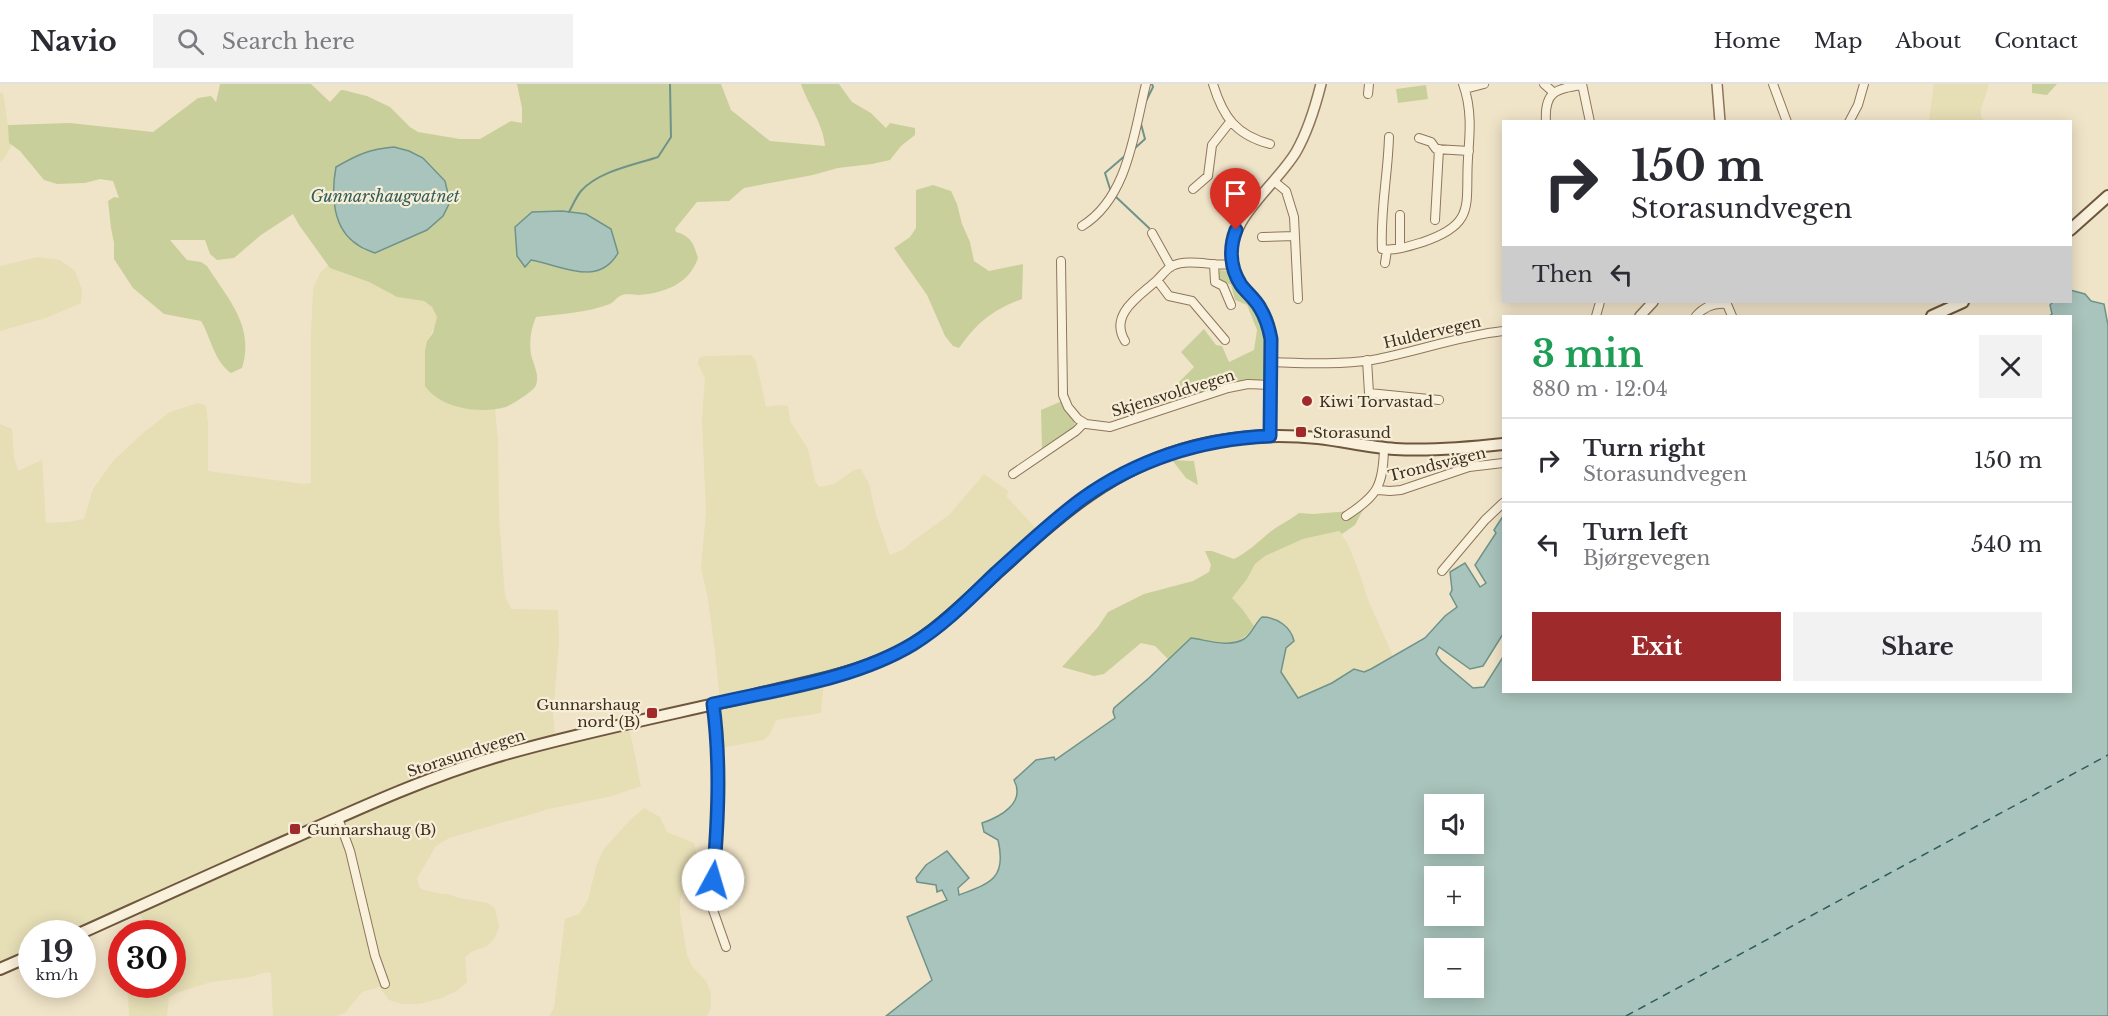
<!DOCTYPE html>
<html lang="en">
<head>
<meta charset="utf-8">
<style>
  :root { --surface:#fff; --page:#f2f2f3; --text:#2b2b33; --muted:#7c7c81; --line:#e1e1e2; --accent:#9e2a2b }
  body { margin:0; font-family:"Libre Baskerville",serif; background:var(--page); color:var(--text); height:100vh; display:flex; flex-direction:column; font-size:22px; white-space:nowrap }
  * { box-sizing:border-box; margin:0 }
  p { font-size:20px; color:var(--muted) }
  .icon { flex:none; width:33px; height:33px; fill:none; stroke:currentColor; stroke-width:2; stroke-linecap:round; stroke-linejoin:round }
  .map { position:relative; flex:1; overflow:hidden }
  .sheet { position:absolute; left:1502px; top:231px; width:570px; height:378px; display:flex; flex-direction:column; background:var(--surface); border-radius:0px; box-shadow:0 3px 15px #0003 }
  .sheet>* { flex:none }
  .banner { position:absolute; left:1502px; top:36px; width:570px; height:183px; border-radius:0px; box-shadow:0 3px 15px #0003; background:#fff; color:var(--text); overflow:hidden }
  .tools { position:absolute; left:1424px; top:710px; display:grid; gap:12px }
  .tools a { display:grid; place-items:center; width:60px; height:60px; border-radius:0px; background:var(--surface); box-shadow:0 3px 15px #0003; font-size:30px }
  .speed { position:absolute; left:18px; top:836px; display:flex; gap:12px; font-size:30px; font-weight:700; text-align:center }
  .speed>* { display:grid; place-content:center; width:78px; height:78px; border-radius:50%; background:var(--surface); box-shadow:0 3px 15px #0003; line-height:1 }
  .speed small { font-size:15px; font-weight:400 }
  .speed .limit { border:9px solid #d22; background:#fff; color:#111 }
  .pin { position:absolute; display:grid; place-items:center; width:51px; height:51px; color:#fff; margin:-62px -26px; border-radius:50% 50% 50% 0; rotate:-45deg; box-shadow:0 0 6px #0007 }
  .pin .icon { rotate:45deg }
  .me { position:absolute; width:66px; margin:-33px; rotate:6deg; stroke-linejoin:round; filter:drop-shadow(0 0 4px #0008) }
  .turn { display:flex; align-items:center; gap:21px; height:126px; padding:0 30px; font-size:27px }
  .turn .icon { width:78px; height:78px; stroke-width:2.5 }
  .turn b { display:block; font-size:42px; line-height:51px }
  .then { display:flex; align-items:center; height:57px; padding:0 30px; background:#0003; gap:12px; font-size:22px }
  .round { display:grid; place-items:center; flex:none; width:63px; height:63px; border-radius:0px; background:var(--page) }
  .summary { display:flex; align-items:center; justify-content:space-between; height:102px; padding:0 30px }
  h1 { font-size:36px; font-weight:700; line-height:45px; color:#1e9e55 }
  .cta { display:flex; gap:12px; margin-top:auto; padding:12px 30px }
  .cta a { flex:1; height:69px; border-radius:0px; background:var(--accent); color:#fff; font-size:24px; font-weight:700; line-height:69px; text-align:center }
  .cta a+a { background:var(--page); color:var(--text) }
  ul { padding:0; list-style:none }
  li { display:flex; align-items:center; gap:18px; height:84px; padding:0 30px; border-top:2px solid var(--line) }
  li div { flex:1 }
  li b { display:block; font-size:22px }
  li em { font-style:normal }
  header { display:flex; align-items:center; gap:36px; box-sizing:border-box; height:84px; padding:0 30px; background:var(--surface); border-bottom:2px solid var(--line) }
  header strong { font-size:28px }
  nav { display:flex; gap:33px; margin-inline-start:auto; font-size:21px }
  .search { width:420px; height:54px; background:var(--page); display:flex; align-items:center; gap:15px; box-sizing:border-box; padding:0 21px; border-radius:0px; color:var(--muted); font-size:22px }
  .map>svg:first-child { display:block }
  .farmland { fill:#e6deb5 }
  .green { fill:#c9cf9b; fill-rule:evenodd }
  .water { fill:#a9c4bc; stroke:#6f938a; stroke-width:1.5; fill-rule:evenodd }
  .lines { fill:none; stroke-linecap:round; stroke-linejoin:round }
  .stream { stroke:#6f938a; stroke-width:2 }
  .ferry { stroke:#2f5d5a; stroke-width:1.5; stroke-dasharray:8 6; stroke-linecap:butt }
  .minor-casing { stroke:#8d765c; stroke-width:10 }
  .tertiary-casing { stroke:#8d765c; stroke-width:12 }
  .secondary-casing { stroke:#6f573f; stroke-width:14 }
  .minor { stroke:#faf1dc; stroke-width:8 }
  .tertiary { stroke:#faf1dc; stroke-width:9 }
  .secondary { stroke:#faf1dc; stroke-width:10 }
  .route-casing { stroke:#114b97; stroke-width:15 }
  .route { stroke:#1a73e8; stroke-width:10 }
  .poi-dot { fill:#9e2a2b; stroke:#f7eed8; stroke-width:2 }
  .labels { text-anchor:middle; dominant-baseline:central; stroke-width:4.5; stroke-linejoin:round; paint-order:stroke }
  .street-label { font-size:15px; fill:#3d2e20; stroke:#f7eed8 }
  .poi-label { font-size:15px; fill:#3d2e20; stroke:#f7eed8; text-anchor:start }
  .water-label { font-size:16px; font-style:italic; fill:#2f5d5a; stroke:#f7eed8 }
</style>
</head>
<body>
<header>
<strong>Navio</strong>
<div class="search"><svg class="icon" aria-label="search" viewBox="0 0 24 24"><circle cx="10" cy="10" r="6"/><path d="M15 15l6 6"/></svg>Search here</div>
<nav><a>Home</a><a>Map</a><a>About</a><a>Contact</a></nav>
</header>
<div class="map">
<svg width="2108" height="932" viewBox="0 0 2108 932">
  <rect width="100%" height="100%" fill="#f0e4c8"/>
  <path class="farmland" d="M 1934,0 L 1989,0 L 1981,25 L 1981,33 L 1985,37 L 1929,37 Z
    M 3,8 L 11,62 L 4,75 L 0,78 L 0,9 Z
    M 38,173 L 60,176 L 75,187 L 82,206 L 81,219 L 46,234 L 0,247 L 0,182 Z
    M 328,181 L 338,187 L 369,198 L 397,213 L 424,217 L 432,223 L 437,233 L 436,242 L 427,257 L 488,325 L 495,324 L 498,356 L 499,433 L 505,512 L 511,525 L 558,526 L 559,559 L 553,631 L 555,652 L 626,640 L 631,652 L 641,702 L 612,712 L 549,725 L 487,743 L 449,754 L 436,762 L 417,794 L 419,802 L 421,805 L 441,810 L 448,810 L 459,814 L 488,819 L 495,825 L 499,842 L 495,854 L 487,862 L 471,868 L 465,873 L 467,898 L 458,906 L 442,914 L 419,920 L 402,920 L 389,916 L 379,903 L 362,908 L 345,929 L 336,932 L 273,932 L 271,889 L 266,888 L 250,893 L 211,898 L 176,909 L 169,913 L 167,932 L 129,932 L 128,912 L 124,900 L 172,900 L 172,849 L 147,849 L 146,839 L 135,825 L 83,849 L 32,849 L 31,867 L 0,880 L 0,340 L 12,345 L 14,374 L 18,387 L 42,376 L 46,439 L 68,438 L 84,435 L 93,405 L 113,377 L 143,349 L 170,328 L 198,319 L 206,322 L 208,338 L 208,387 L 304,400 L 311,399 L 311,251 L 313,205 L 320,189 Z
    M 751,271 L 756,277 L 766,323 L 780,321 L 788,322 L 790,337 L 808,365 L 815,397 L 819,403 L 834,400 L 854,386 L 861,385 L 869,400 L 876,431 L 890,471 L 904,465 L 913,457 L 949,431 L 984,390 L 1008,407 L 1007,413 L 1041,450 L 906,564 L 824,595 L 821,629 L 776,636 L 770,650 L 764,656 L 721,664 L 718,657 L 719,607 L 715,568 L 708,515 L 701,484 L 706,428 L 702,336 L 705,294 L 698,280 L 699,274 L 706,272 Z
    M 1339,447 L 1348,460 L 1359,488 L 1368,516 L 1393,572 L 1364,588 L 1354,585 L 1332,599 L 1298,614 L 1281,588 L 1286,564 L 1258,535 L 1254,542 L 1243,526 L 1231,514 L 1247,495 L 1255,480 L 1265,472 L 1303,455 Z
    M 644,724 L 660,733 L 667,748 L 694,759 L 697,772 L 695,787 L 686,801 L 680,815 L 680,830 L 687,871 L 692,882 L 706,897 L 711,910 L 711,924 L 707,932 L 549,932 L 554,924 L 565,835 L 579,830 L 588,816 L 596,783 L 603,766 L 630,736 Z"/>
  <path class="green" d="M 220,0 L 311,0 L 330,18 L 341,6 L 343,6 L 367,12 L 390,23 L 410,43 L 418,48 L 460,55 L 480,55 L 511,37 L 522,39 L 522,24 L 517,0 L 721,0 L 731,26 L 770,57 L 825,62 C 823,39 808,21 801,0 L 839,0 L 852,18 L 871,29 L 886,44 L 890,39 L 915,44 L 915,51 L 901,62 L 890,76 L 872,80 L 838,84 L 813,91 L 744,104 L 729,117 L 697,118 L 675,145 L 676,148 C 691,152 694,160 698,174 C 689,201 663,209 639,211 C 632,211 627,209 620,212 C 616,214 614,218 610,220 C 586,229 560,230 536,233 C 531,244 529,258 531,270 C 533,280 540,291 536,301 C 534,306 529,308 526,311 C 520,315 513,320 506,323 C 480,330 441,325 425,302 L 425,267 L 427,257 L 433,249 L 437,233 L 432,223 L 424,217 L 397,213 L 369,198 L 330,184 L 299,141 L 293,130 L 261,151 L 234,174 L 217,176 L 210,170 L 205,156 L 170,156 L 187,176 L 201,178 L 207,182 C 228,215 255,242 242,284 L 231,289 C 214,277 211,254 201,237 L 164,230 L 133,204 L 114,175 L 114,159 L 111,144 L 108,117 L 114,113 L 119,114 L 113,97 L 100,95 L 85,99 L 57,100 L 44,96 L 20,67 L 9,59 L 8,41 L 70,39 L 153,48 L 198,14 L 211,12 L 216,18 ZM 361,68 L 427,146 L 375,169 ZM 562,127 L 586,130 L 613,177 L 602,185 L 587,189 L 531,176 Z
    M 2032,0 L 2057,0 L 2047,11 L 2032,9 Z
    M 1426,1 L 1428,15 L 1398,19 L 1396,5 Z
    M 933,101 L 951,107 L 957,120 L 962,140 L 970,158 L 974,177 L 989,187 L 1023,180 L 1022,215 C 992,226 978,238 959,264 L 953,262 L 945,252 L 927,211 L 894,164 L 910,153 L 916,144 L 916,106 Z
    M 1220,186 L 1228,187 L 1265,242 L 1266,288 L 1263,297 L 1218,302 L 1214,294 L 1208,297 L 1211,307 L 1178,319 L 1178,299 L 1194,283 L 1181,268 L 1204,245 L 1216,261 L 1222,262 L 1229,278 L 1254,266 L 1257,246 L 1247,221 L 1235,216 L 1231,201 L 1217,194 Z
    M 1062,317 C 1066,327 1078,336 1074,346 L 1042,367 L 1041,326 Z
    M 1172,376 L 1194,377 L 1198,401 L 1186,394 Z
    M 1363,426 L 1355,441 L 1342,450 L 1339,447 L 1303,455 L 1265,472 L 1255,480 L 1247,495 L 1232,514 L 1243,526 L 1254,542 C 1239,567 1215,558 1191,554 L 1169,576 L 1155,562 L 1141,559 L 1104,590 L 1094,592 L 1062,583 L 1098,543 L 1108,528 L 1144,510 L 1193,497 L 1209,488 L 1211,481 L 1205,467 L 1212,467 L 1234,475 C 1248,468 1258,458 1270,448 C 1279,441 1290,436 1299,429 L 1313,430 Z"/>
  <path class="water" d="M 394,63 L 409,67 L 423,74 L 445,97 L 450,118 L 443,132 L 427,146 L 375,169 C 370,167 363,165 358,161 C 332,145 331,110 336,83 C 357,71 369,65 394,63 Z
    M 562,127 L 586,130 L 611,145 L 618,169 C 598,204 561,181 531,176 L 525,183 L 517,172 L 515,143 L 532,128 Z
    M 2070,206 L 2085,210 L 2091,217 L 2104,220 L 2108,241 L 2108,932 L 886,932 L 932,896 L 907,833 L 947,816 L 942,806 L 937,808 L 936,801 L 917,798 L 916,794 L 926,781 L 947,767 L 969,794 L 958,804 L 959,811 C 991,799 1007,794 998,756 L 984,748 L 982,739 C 1000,733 1026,719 1014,696 L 1036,676 L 1054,673 L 1055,676 L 1115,634 L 1113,628 L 1114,624 L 1149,594 L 1191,554 C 1207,556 1229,564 1244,555 C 1252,550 1255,539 1262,533 C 1277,533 1291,543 1294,557 L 1286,564 L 1281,588 L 1298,614 L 1332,599 L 1354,585 L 1364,588 L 1371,585 L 1425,554 L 1445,532 L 1457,523 L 1450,510 L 1452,506 L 1450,488 L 1465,479 L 1480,503 L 1486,499 L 1475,481 L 1496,449 L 1494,446 L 1503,432 L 1503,550 L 1483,582 L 1470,585 L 1439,563 L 1436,570 L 1441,577 L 1473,604 L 1484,603 L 1503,573 L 1503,608 L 2070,608 L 2070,232 L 2049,232 L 2052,230 L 2050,221 L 2053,218 L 2070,218 ZM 1434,720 L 1473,720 L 1473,759 L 1434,759 ZM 1434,792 L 1473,792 L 1473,831 L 1434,831 ZM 1434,864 L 1473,864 L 1473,903 L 1434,903 Z"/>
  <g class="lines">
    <path class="stream" d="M 1145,19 L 1153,3 L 1152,0
      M 1134,65 L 1145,55 L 1141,40
      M 1111,108 L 1105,89 L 1127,70
      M 1115,112 L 1149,144
      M 569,128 C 573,121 576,113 581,107 C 599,87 634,81 658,73 L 671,53 L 670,0"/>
    <path class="ferry" d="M 1626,932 L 2108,671"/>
    <g class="minor-casing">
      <path id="minor" d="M 1213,0 C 1223,33 1236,51 1270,60
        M 1544,0 L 1553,8
        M 1582,0 L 1590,38
        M 1773,0 L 1787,38
        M 1465,5 L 1484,0
        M 1368,10 L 1369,0
        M 1546,38 C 1544,7 1556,5 1582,1
        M 1849,38 L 1858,21 L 1864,0
        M 1389,53 C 1388,90 1380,127 1382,165 C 1395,167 1410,162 1423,158 C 1477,140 1465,120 1468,74 C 1470,49 1472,24 1463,0
        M 1419,54 L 1431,58 L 1436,65 L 1469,67
        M 1275,98 L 1286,107 L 1294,133 L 1298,215
        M 1193,105 L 1208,92 L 1212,61 L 1230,38
        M 1435,136 L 1439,65
        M 1082,142 C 1128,114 1134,48 1146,0
        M 1152,149 L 1171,183
        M 1262,153 L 1295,152
        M 1400,164 L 1400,131
        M 1061,177 L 1063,311 L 1068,323 L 1078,335 L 1086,340 L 1110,343 L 1228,304 L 1248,300 L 1270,301
        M 1385,179 L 1387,166
        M 1214,180 L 1215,198 L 1223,202 L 1231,221
        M 1157,196 L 1169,212 L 1192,217 L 1225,256
        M 1726,218 L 1732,232
        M 1596,232 L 1600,218
        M 1696,232 C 1704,223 1713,219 1725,220
        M 1125,257 C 1109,231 1138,213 1155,198 C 1161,193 1165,186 1172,182 C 1190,174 1214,183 1232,180
        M 1367,276 L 1369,309 L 1439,316
        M 1271,278 C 1304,279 1339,281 1372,276 C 1416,268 1458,252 1503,247
        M 1013,390 L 1076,347 L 1084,339
        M 1378,406 L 1390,407 L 1401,406 L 1469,383 L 1503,379
        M 1346,432 C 1378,411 1383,402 1384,364
        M 1442,487 L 1485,436 L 1503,419
        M 713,620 L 716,639 L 718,731 L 712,806 L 713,826 L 726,863
        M 338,734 L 350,767 L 375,872 L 385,900"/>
    </g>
    <g class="tertiary-casing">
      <path id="tertiary" d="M 1717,0 L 1720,38
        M 1640,232 L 1653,218
        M 1270,352 L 1271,255 C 1269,242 1265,229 1256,218 C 1246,206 1234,196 1232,180 C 1225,136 1275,103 1296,68 C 1308,47 1315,24 1321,0"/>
    </g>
    <g class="secondary-casing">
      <path id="secondary" d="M 2070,146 L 2108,112
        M 1932,232 L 1963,218
        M 81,849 C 152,817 222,785 293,754 C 362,723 430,692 502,671 C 586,647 673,630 758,610 C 803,599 850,591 892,571 C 927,555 955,527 984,501 C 1050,441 1105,385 1195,362 C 1235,352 1277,350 1318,354 C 1344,357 1369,363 1395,365 C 1431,367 1467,364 1503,360
        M 0,885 L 32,871"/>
    </g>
    <use href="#minor" class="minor"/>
    <use href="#tertiary" class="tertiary"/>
    <use href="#secondary" class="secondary"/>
  </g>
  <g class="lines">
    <g class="route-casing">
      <path id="route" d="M 713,796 C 718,738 721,678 713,620 C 779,605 855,595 913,560 C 944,541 970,514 996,489 C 1024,464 1052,437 1082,415 C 1138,375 1203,355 1270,352 L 1271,255 C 1269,244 1266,234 1260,224 C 1255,215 1247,209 1241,201 C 1230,184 1229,164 1236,146"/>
    </g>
    <use href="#route" class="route"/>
  </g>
  <g class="poi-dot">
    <circle cx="1307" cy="317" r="6"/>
    <rect x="1295" y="342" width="12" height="12" rx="3"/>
    <rect x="646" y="623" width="12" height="12" rx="3"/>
    <rect x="289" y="739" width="12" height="12" rx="3"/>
  </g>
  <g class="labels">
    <g class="street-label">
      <text transform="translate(1432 248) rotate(-13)">Huldervegen</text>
      <text transform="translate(1173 309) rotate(-17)">Skjensvoldvegen</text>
      <text transform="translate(1437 380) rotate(-14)">Trondsvågen</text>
      <text transform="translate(466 669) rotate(-18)">Storasundvegen</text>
    </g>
    <g class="poi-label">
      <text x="1319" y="317">Kiwi Torvastad</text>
      <text x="1313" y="348">Storasund</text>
      <text x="640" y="620" text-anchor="end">Gunnarshaug<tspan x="640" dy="17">nord (B)</tspan></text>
      <text x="307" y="745">Gunnarshaug (B)</text>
    </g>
    <g class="water-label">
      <text x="385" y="112">Gunnarshaugvatnet</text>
    </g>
  </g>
</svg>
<div class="tools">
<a><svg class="icon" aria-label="sound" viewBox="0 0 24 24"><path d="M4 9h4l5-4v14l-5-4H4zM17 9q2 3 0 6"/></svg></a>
<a>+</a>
<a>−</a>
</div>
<div class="speed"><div>19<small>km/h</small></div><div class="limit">30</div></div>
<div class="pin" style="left:1236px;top:146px;background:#d93025"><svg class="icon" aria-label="arrive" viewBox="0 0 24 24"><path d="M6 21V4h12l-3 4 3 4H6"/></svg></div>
<svg class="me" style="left:713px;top:796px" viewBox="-20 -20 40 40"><circle r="19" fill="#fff"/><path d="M0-13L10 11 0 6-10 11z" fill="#1a73e8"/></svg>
<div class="banner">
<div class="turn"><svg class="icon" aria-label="right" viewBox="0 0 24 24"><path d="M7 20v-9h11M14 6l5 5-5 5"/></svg><div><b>150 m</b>Storasundvegen</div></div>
<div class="then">Then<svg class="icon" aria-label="left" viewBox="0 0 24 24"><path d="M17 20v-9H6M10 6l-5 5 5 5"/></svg></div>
</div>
<section class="sheet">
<div class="summary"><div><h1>3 min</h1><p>880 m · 12:04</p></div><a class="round"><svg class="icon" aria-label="close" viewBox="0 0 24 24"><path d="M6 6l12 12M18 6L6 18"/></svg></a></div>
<ul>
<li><svg class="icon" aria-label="right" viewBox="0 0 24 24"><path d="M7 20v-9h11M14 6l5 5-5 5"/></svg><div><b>Turn right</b><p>Storasundvegen</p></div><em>150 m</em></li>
<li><svg class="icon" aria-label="left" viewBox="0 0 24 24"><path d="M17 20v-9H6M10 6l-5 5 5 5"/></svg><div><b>Turn left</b><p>Bjørgevegen</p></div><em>540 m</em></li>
</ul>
<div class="cta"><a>Exit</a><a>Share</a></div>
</section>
</div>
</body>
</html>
